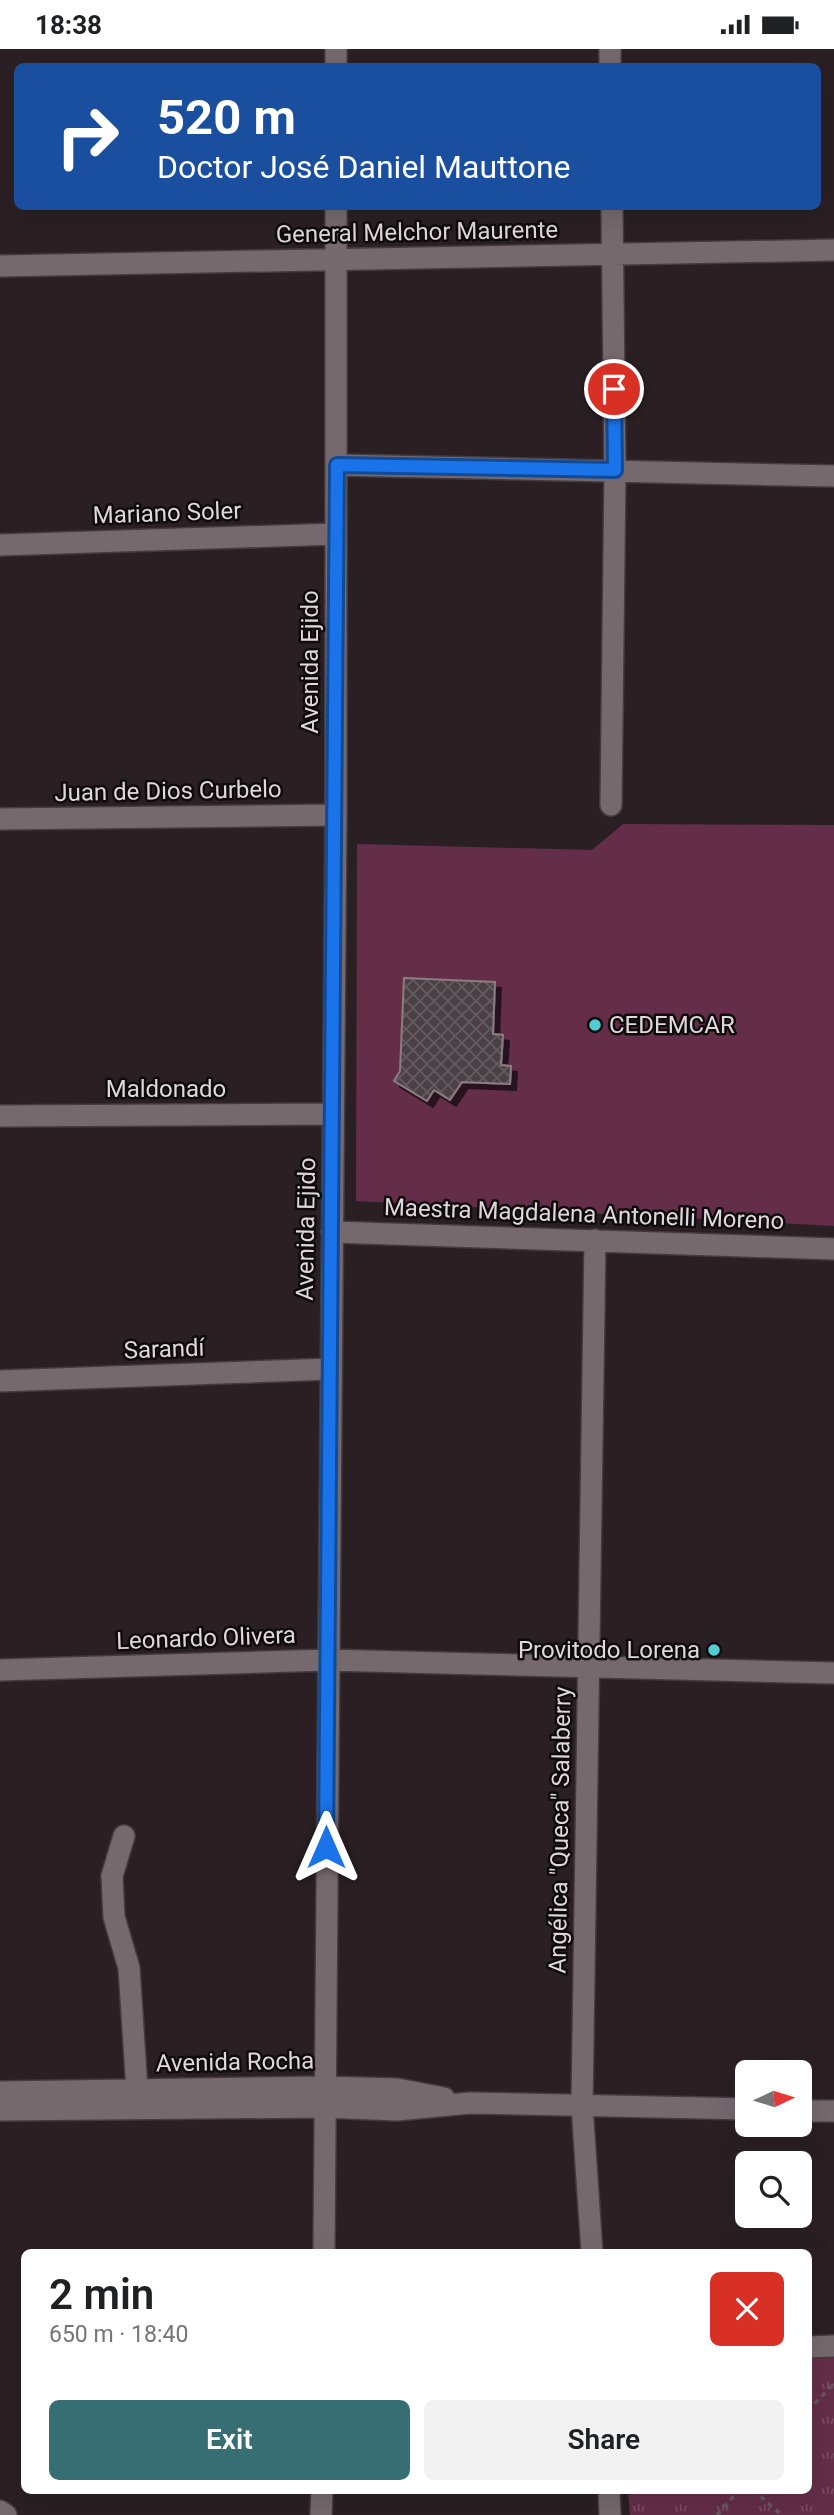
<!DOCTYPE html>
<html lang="en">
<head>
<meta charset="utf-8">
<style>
  :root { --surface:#fff; --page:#f2f2f2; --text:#202124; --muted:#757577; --accent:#366e73 }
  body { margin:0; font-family:Roboto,sans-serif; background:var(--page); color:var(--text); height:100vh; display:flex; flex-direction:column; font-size:26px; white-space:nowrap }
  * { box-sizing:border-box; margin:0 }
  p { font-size:23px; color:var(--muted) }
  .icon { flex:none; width:38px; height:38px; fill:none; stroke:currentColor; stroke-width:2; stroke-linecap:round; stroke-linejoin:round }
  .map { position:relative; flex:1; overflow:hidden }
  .side { position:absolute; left:21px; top:2200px; width:791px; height:245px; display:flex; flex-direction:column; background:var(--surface); border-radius:10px; box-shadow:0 7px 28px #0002 }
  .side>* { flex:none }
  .guide { position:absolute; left:14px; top:14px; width:807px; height:147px; border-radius:10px; box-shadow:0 7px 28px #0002; background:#1a4fa0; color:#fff; overflow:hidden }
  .needle { width:46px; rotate:86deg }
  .buttons { position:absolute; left:735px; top:2011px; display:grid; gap:14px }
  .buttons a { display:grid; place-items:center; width:77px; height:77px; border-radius:10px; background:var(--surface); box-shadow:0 7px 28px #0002; font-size:35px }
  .pin { position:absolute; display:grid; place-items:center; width:60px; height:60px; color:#fff; margin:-30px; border:4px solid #fff; border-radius:50%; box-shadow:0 2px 7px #0007 }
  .me { position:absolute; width:77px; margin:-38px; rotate:0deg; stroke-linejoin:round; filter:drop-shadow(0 0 5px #0008) }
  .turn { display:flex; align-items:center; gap:24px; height:147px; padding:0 28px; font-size:32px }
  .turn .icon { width:91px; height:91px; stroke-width:2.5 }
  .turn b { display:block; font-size:49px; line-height:60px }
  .round { display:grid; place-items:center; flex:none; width:74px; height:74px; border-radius:10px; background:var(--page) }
  .overview { display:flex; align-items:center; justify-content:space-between; height:119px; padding:0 28px }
  h1 { font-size:42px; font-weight:600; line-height:52px }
  .button { display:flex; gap:14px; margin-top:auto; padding:14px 28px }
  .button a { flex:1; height:80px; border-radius:10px; background:var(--accent); color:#fff; font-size:28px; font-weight:600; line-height:80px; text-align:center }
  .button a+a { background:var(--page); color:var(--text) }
  .status { display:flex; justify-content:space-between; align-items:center; height:49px; padding:0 35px; background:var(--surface); direction:ltr }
  .status svg { height:19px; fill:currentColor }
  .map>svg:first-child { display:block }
  .grass { fill:#642e48 }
  .park { fill:url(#park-tufts) }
  .building { fill:url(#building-cross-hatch); stroke:#8a7d82; stroke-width:2; filter:url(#shadow) }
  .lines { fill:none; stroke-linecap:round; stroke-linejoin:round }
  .minor-casing { stroke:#433b3e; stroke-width:24 }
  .path { stroke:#635a5e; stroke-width:3.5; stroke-dasharray:5 5; stroke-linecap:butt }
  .minor { stroke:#75696e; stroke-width:21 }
  .route-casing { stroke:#114b97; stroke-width:18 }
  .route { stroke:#1a73e8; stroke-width:12 }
  .poi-dot { fill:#51ccd4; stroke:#0f0b0d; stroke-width:2.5 }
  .labels { text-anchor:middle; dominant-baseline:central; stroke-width:5; stroke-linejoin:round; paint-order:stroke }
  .street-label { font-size:24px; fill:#dfd8db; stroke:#0f0b0d }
  .poi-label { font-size:24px; fill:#dfd8db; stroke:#0f0b0d; text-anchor:start }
</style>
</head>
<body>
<div class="status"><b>18:38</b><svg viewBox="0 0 49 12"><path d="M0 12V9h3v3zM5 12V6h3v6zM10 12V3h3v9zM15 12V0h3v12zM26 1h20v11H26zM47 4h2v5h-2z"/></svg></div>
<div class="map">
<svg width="834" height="2466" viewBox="0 0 834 2466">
  <defs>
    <pattern id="park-tufts" width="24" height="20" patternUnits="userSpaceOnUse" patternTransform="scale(1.75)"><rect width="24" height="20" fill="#642e48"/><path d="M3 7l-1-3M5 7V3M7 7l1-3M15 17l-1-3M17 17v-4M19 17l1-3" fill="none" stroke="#7a4c62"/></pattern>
    <pattern id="building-cross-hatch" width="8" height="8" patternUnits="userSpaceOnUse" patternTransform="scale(1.75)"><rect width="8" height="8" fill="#4b4044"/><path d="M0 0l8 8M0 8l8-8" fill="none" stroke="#645b5e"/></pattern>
    <filter id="shadow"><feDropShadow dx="6" dy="6" stdDeviation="0" flood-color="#0009"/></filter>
  </defs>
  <rect width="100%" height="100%" fill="#2a2024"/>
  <path class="grass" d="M 623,775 L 834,776 L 834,1177 L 356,1152 L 357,795 L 592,801 Z"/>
  <path class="park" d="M 834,2306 L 834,2466 L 630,2466 L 628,2441 L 808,2441 L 809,2308 Z"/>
  <path class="building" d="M 404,929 L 495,933 L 493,985 L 503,986 L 501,1016 L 511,1017 L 510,1035 L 462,1033 L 450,1051 L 434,1041 L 427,1052 L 394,1032 L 400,1022 Z"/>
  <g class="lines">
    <g class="minor-casing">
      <path id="minor" d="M 610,0 L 610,18
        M 336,18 L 336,0
        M 0,217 L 834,201
        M 337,416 L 834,427
        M 0,496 L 336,485
        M 611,756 L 615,421 L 612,158
        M 0,770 L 336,766
        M 0,1067 L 333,1065
        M 332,1183 L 834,1200
        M 0,1332 L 331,1320
        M 0,1621 L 327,1611 L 834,1624
        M 124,1787 L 112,1827 L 114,1868 L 129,1919 L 137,2041
        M 0,2043 L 324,2038 L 397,2040 L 444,2049
        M 0,2061 L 323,2058 L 397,2061 L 470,2054 L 747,2060
        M 800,2062 L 834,2062
        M 324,2203 L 336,766 L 336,158
        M 592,2203 L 582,2057 L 595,1191
        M 808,2298 L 834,2297
        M 609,2441 L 610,2466
        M 0,2462 L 6,2466
        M 321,2466 L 322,2441"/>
    </g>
    <path class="path" d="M 808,2362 L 834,2334
      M 753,2441 L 782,2466
      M 717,2466 L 739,2441"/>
    <use href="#minor" class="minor"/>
  </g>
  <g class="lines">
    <g class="route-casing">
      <path id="route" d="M 326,1798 L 337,416 L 615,421 L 614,340"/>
    </g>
    <use href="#route" class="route"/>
  </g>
  <g class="poi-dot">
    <circle cx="595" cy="976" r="7"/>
    <circle cx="714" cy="1601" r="7"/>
  </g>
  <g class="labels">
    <g class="street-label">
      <text transform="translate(417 183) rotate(-1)">General Melchor Maurente</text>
      <text transform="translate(167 464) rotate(-2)">Mariano Soler</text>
      <text transform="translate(310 613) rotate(-90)">Avenida Ejido</text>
      <text transform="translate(168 742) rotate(-1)">Juan de Dios Curbelo</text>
      <text x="166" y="1040">Maldonado</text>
      <text transform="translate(584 1165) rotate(2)">Maestra Magdalena Antonelli Moreno</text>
      <text transform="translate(306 1180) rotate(-89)">Avenida Ejido</text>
      <text transform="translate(164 1300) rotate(-2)">Sarandí</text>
      <text transform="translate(206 1589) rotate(-2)">Leonardo Olivera</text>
      <text transform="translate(560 1781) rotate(-89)">Angélica "Queca" Salaberry</text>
      <text transform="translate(235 2013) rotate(-1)">Avenida Rocha</text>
    </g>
    <g class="poi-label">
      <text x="609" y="976">CEDEMCAR</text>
      <text x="700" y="1601" text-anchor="end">Provitodo Lorena</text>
    </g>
  </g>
</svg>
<div class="buttons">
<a><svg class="needle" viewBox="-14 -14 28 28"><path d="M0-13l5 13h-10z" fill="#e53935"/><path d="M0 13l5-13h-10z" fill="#757577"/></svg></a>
<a><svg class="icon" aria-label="search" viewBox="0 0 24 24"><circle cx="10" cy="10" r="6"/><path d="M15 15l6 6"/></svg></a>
</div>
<div class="pin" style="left:614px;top:340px;background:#d93025"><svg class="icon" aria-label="arrive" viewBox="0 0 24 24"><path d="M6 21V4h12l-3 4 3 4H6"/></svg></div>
<svg class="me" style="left:326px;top:1798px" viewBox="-20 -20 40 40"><path d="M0-17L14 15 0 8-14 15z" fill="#1a73e8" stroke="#fff" stroke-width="4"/></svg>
<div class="guide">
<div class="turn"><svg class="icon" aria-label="right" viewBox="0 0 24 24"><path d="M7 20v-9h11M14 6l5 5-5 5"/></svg><div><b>520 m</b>Doctor José Daniel Mauttone</div></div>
</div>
<section class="side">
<div class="overview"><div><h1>2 min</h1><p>650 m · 18:40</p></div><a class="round" style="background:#d93025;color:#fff"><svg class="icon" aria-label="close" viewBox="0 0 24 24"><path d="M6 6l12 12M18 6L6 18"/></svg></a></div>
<div class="button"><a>Exit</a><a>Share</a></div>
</section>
</div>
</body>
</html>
